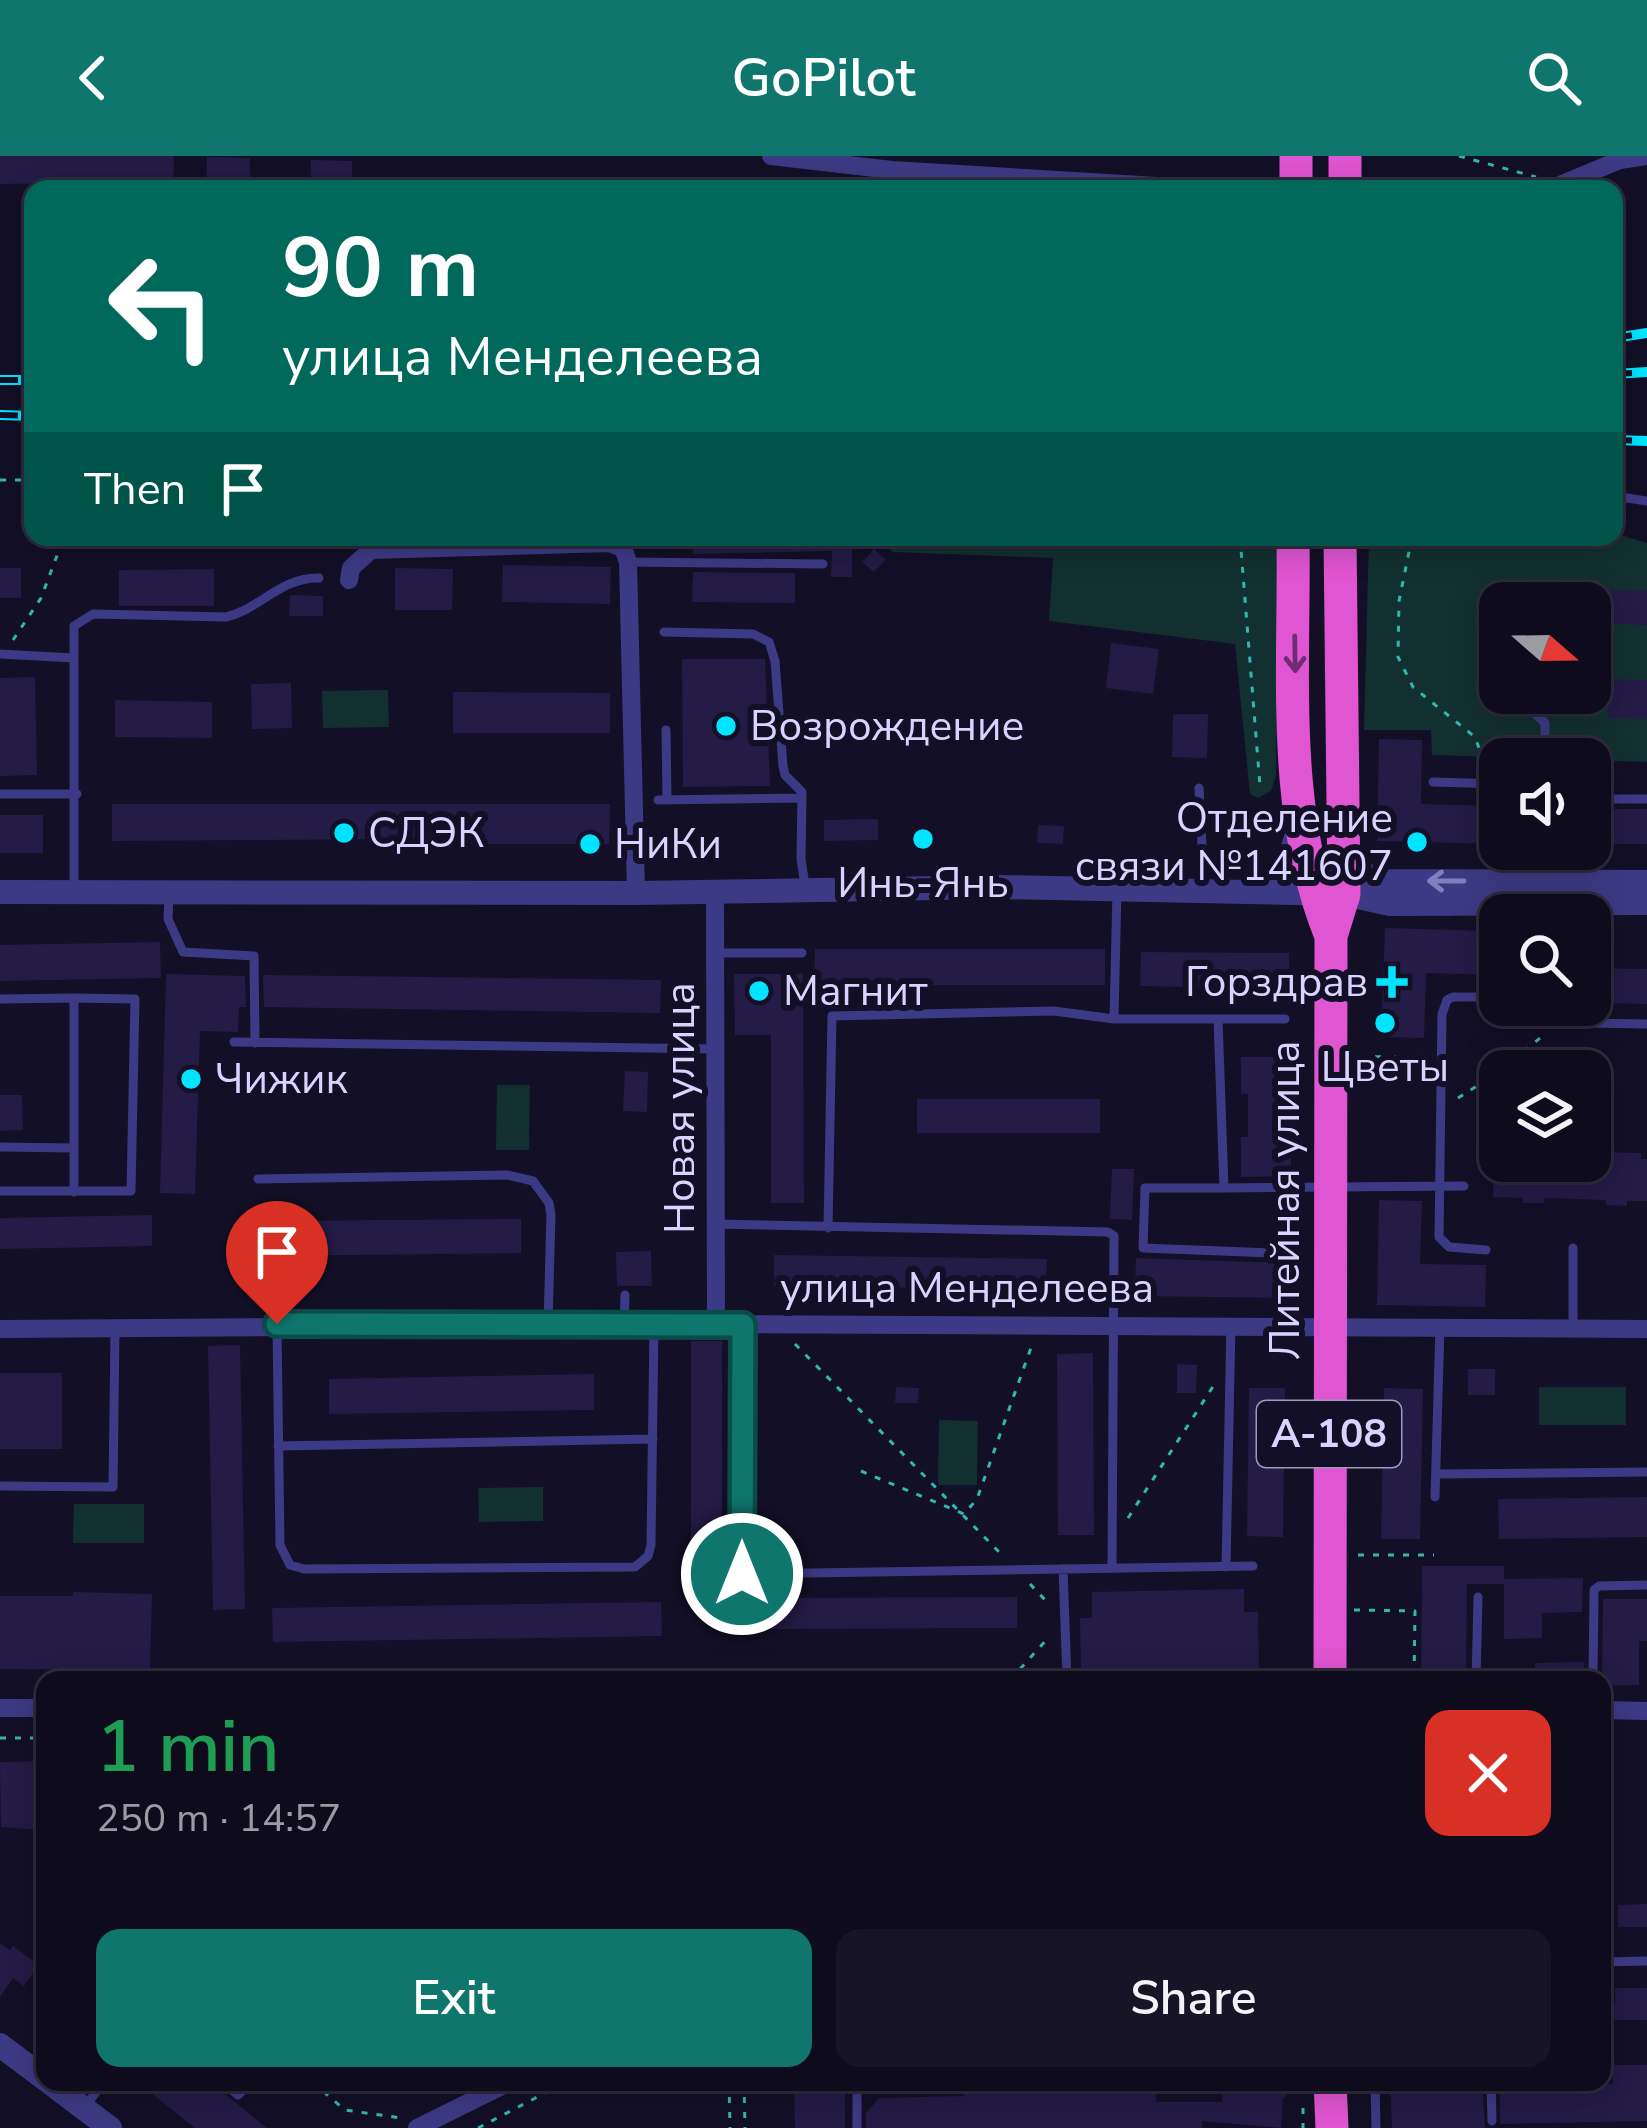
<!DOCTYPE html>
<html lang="en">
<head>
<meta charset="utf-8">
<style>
  :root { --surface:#0e0b1c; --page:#171425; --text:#f1f3f6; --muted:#9b9ba3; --line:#2e2b3b; --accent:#0f766e }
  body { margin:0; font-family:"Nunito Sans",sans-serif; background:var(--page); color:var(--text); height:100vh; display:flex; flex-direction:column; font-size:45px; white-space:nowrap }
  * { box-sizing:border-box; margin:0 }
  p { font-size:39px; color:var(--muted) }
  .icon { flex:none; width:66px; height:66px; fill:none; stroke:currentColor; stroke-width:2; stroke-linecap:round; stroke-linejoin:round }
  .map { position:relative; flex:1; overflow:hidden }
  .details { position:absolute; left:36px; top:1515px; width:1575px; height:420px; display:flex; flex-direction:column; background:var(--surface); border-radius:24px; box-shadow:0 6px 30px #0003,0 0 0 3px var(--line) }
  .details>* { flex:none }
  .top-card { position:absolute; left:24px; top:24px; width:1599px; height:366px; border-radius:24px; box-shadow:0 6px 30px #0003,0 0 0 3px var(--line); background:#00695c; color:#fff; overflow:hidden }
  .needle { width:78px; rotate:110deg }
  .tools { position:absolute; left:1479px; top:426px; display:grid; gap:24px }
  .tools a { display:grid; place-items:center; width:132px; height:132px; border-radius:24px; background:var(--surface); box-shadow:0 6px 30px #0003,0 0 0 3px var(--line); font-size:60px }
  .pin { position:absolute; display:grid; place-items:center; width:102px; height:102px; color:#fff; margin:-123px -51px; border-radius:50% 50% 50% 0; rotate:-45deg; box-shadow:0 0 12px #0007 }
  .pin .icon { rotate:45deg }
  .me { position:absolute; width:132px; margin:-66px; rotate:0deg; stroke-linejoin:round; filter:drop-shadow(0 0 9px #0008) }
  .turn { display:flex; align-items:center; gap:42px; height:252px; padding:0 60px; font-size:54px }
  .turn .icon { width:156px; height:156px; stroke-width:2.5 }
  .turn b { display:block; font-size:84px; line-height:102px }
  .then { display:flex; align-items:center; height:114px; padding:0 60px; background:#0003; gap:24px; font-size:45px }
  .round { display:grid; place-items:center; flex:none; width:126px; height:126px; border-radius:24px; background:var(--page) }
  .head { display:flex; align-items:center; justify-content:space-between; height:204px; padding:0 60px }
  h1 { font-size:72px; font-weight:600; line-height:90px; color:#1e9e55 }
  .action { display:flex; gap:24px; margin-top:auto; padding:24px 60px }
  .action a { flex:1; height:138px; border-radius:24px; background:var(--accent); color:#fff; font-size:48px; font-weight:600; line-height:138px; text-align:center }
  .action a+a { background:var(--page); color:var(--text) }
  header { display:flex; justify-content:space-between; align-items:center; height:156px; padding:0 60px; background:var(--accent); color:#fff; font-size:54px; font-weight:600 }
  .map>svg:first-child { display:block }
  .green { fill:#12302f; fill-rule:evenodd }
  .building { fill:#241b47 }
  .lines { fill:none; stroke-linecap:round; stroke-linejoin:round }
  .path { stroke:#2fb8b0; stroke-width:3; stroke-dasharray:6 9; stroke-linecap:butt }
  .service { stroke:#3d3a85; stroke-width:9 }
  .minor { stroke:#3d3a85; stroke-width:18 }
  .tertiary { stroke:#3d3a85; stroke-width:24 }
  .trunk { stroke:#e055d1; stroke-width:33 }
  .rail-casing { stroke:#00e5ff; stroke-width:10 }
  .rail { stroke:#130f26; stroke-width:6; stroke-dasharray:18; stroke-linecap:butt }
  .oneway { stroke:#6f2e73 }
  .oneway2 { stroke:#837fbc }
  .route-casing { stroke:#0a4d48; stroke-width:30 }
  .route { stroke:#0f766e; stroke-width:21 }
  .poi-dot { fill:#00e5ff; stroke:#130f26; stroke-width:4.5 }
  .labels { text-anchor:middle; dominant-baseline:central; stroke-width:12; stroke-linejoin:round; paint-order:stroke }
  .shield { fill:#130f26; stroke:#9e99be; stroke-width:3 }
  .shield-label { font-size:39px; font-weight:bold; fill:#d9d4ff }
  .poi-label { font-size:42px; fill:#d9d4ff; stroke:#130f26; text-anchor:start }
  .street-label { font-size:42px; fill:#d9d4ff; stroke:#130f26 }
</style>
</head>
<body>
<header><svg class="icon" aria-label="back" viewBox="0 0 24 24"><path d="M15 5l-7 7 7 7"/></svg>GoPilot<svg class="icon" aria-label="search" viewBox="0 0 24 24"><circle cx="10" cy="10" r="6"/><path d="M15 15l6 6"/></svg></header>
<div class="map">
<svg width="1647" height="1972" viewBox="0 0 1647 1972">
  <rect width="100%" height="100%" fill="#130f26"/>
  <path class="green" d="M 1614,377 L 1647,387 L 1647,606 L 1432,599 L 1431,574 L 1364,574 L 1369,381 L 1614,381 ZM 1500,447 L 1590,447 L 1590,537 L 1500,537 Z
    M 875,381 L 1278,381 L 1276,619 L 1271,635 L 1258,642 L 1250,638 L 1235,488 L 1049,465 L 1053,402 L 893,396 Z
    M 388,534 L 389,571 L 323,572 L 322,535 Z
    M 497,929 L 530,929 L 529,994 L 496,994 Z
    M 1539,1231 L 1626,1231 L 1626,1269 L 1539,1269 Z
    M 939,1264 L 978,1265 L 977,1329 L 938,1329 Z
    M 543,1331 L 543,1365 L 479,1366 L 478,1332 Z
    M 74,1348 L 144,1348 L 144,1387 L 73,1387 Z"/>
  <path class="building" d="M 0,0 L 174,0 L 173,33 L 133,33 L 133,26 L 0,28 Z
    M 207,1 L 250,2 L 250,33 L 206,33 Z
    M 311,4 L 352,5 L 352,33 L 311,33 Z
    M 693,381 L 852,381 L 852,421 L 831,421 L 832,395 L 693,398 Z
    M 874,393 L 886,404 L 874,416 L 862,406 Z
    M 503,409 L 611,411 L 610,448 L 502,446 Z
    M 0,412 L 21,412 L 21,442 L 0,442 Z
    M 395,412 L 453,413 L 452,454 L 395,454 Z
    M 214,413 L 214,450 L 119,450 L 119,414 Z
    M 693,416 L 795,417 L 795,447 L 692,446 Z
    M 1538,431 L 1647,435 L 1647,469 L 1590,467 L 1590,447 L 1537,447 Z
    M 290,439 L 323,440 L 323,460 L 289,460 Z
    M 1111,487 L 1159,493 L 1153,538 L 1106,532 Z
    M 682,503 L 765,503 L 770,630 L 683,631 Z
    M 35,521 L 37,619 L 0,620 L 0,522 Z
    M 1609,523 L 1647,524 L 1647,563 L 1608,562 Z
    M 291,527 L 292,572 L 252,573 L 251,528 Z
    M 453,536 L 610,537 L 610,577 L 453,577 Z
    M 115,544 L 212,546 L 212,582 L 115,581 Z
    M 1173,558 L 1208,558 L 1207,602 L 1172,601 Z
    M 1379,583 L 1422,584 L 1421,648 L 1500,650 L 1500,688 L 1377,685 Z
    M 112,648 L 610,648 L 609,688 L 413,688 L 413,683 L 112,685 Z
    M 1590,653 L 1647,653 L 1647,688 L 1590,688 Z
    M 0,659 L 43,659 L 43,697 L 0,697 Z
    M 878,663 L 878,684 L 824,685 L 824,664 Z
    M 1038,669 L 1064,670 L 1063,688 L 1037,687 Z
    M 1385,772 L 1491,775 L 1490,819 L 1426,817 L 1424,882 L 1381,881 Z
    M 160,786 L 161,822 L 0,825 L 0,789 Z
    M 815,793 L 1105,793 L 1105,829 L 814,829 Z
    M 1141,796 L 1289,797 L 1289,833 L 1140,830 Z
    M 1590,812 L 1647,813 L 1647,848 L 1590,847 Z
    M 166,818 L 245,820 L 246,851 L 239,851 L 238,876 L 200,875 L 195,1038 L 160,1037 Z
    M 734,818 L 803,818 L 804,1047 L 771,1047 L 771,879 L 735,879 Z
    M 263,819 L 661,824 L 660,857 L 264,851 Z
    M 1241,901 L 1291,901 L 1291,933 L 1285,933 L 1285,989 L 1291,989 L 1291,1020 L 1241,1021 L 1241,981 L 1248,981 L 1248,938 L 1241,938 Z
    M 625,915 L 648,916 L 647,956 L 623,955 Z
    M 0,939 L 22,939 L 23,974 L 0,975 Z
    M 917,943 L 1100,943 L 1100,977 L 917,977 Z
    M 1594,996 L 1641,997 L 1641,1003 L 1647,1003 L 1647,1045 L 1627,1045 L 1627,1050 L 1606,1049 L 1606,1044 L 1544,1042 L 1544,1047 L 1523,1047 L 1523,1042 L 1493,1041 L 1494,1005 L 1590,1005 Z
    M 1112,1013 L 1134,1013 L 1132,1064 L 1110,1063 Z
    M 1379,1044 L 1422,1045 L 1420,1108 L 1486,1109 L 1485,1151 L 1377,1149 Z
    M 152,1059 L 152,1090 L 0,1093 L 0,1062 Z
    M 521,1063 L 521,1097 L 261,1100 L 261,1065 Z
    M 651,1095 L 652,1130 L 617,1130 L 616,1096 Z
    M 774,1099 L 1047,1103 L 1046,1133 L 774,1130 Z
    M 1136,1102 L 1287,1107 L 1287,1142 L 1135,1140 Z
    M 691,1185 L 722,1185 L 722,1445 L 691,1445 Z
    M 240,1189 L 245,1453 L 213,1454 L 208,1190 Z
    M 1093,1197 L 1094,1379 L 1058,1379 L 1057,1198 Z
    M 1177,1208 L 1197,1209 L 1196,1237 L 1177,1237 Z
    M 1468,1213 L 1495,1213 L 1495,1239 L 1468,1239 Z
    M 0,1217 L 62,1217 L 62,1293 L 0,1293 Z
    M 594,1218 L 594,1254 L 329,1258 L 329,1223 Z
    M 896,1231 L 919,1232 L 918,1247 L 895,1247 Z
    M 1249,1232 L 1285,1232 L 1283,1381 L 1247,1380 Z
    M 1384,1232 L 1423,1233 L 1420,1383 L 1381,1383 Z
    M 1647,1341 L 1647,1381 L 1499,1383 L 1498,1343 Z
    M 1422,1410 L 1504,1410 L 1504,1428 L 1467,1428 L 1466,1520 L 1421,1519 Z
    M 1583,1422 L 1582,1456 L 1542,1457 L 1542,1482 L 1504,1483 L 1504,1423 Z
    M 1244,1433 L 1244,1456 L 1258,1456 L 1259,1514 L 1081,1518 L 1080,1462 L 1092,1462 L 1092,1436 Z
    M 73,1436 L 152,1438 L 150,1514 L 0,1513 L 0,1440 L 73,1440 Z
    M 1017,1441 L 1017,1472 L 751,1473 L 751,1442 Z
    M 1603,1443 L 1647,1443 L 1647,1485 L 1639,1485 L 1639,1529 L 1602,1530 Z
    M 661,1446 L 662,1480 L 273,1486 L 272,1452 Z
    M 1584,1506 L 1584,1524 L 1535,1524 L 1535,1507 Z
    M 44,1605 L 42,1674 L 1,1671 L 0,1606 Z
    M 1647,1748 L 1647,1771 L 1618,1771 L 1618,1749 Z
    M 0,1787 L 10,1794 L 13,1790 L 39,1809 L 24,1830 L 13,1822 L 0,1841 Z
    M 1615,1832 L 1647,1832 L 1647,1864 L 1602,1864 L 1602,1849 L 1615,1849 Z
    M 1612,1909 L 1647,1909 L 1647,1965 L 1500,1968 L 1500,1926 L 1613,1928 Z
    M 137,1926 L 210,1926 L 267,1972 L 195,1972 Z
    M 1128,1926 L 1156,1926 L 1156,1946 L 1222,1946 L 1221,1926 L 1300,1926 L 1283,1943 L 1281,1972 L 1202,1965 L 1202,1972 L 866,1972 L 866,1957 L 879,1942 L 964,1940 L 964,1928 Z
    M 1390,1926 L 1482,1926 L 1485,1972 L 1392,1972 Z
    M 794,1932 L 845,1932 L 845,1972 L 795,1972 Z"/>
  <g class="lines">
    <path class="path" d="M 1459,0 L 1536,21
      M 0,324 L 33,324
      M 1240,381 L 1260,630
      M 1412,381 L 1399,445 L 1398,501 L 1413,531 L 1475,581 L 1487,614
      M 13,484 L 41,442 L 64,381
      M 1360,901 L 1428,900
      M 1501,915 L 1540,882
      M 1458,942 L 1500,915
      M 795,1188 L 1003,1400
      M 861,1315 L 964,1358 L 977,1343 L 1033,1186
      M 1128,1362 L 1214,1229
      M 1358,1399 L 1434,1399
      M 1030,1428 L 1048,1447
      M 1354,1454 L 1415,1455 L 1414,1524
      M 1084,1523 L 1298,1521
      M 1010,1524 L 1049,1481
      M 1014,1524 L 1050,1523
      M 0,1582 L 45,1582
      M 312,1926 L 345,1954 L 401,1962
      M 729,1926 L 730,1972
      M 744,1926 L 745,1972
      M 1303,1952 L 1303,1972
      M 478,1972 L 566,1926"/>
    <path class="service" d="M 1614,340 L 1647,345
      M 628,406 L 823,408
      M 664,476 L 753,478 L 769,486 L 775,505 L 783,610 L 785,619 L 802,636 L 801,703 L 805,729
      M 0,498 L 74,502
      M 1526,549 L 1545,567 L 1545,603
      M 666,574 L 667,644
      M 1433,626 L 1500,628
      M 1199,632 L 1204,730
      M 0,638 L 77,638
      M 1590,643 L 1647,643
      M 658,644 L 802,642
      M 1552,724 L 1553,693
      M 1117,734 L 1114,863 L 1285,863
      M 74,736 L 74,470 L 93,458 L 226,461 C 260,453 281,421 319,422
      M 169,740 L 168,763 L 183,796 L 254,800 L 255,887
      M 716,797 L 802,797
      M 0,843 L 74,842
      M 1504,849 L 1508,861 L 1518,866 L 1647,868
      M 1218,863 L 1224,1032 L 1145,1032 L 1143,1092 L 1296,1098
      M 234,886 L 717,893
      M 0,991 L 74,992
      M 258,1023 L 507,1019 L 533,1025 L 549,1047 L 551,1059 L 548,1168
      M 1224,1032 L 1464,1030
      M 0,1035 L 131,1035 L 135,843 L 74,842 L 74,1036
      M 716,1068 L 1108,1076 L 1114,1080 L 1112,1412
      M 828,1072 L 832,860 L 1054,855 L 1114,863
      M 1486,1094 L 1449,1091 L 1439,1081 L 1442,858 L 1447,844 L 1453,841 L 1500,841
      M 624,1169 L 625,1139
      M 743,1169 L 742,1418 L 1253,1410
      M 277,1172 L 280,1389 L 290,1409 L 304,1413 L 635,1411 L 648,1400 L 651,1389 L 654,1169
      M 1573,1172 L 1573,1092
      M 278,1290 L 653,1283
      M 1436,1318 L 1647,1316
      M 0,1330 L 113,1331 L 115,1174
      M 1435,1341 L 1440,1170
      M 1226,1411 L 1231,1168
      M 1063,1413 L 1067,1524
      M 1476,1524 L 1478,1441
      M 1593,1524 L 1594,1434 L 1599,1430 L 1647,1429
      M 1602,1806 L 1647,1805
      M 222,1926 L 238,1939 L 252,1926
      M 857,1926 L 857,1972
      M 1375,1926 L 1376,1972
      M 1491,1926 L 1492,1965
      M 87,1948 L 104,1926"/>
    <path class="minor" d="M 771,0 L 892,14 L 1207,33
      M 1550,33 L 1620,4 L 1647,0
      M 349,424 L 351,412 L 371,394 L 609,387 L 623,392 L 628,406 L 636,737
      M 715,736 L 716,1168
      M 0,1173 L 716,1168 L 1647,1173
      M 0,1552 L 45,1552
      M 1602,1554 L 1647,1555
      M 417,1972 L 510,1926"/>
    <path class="tertiary" d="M 1343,689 C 1351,709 1359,717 1379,725 L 1647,726
      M 1255,735 C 1286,724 1292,699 1299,669
      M 0,736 L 636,737 L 998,731 L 1344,738 L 1390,748 L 1647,747
      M 0,1889 L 45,1923
      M 49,1926 L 110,1972"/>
    <path class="trunk" d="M 1296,33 L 1296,0
      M 1345,33 L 1345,0
      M 1293,381 C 1295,514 1280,655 1331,780
      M 1330,1524 L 1331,780 L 1344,738 L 1340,381
      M 1330,1926 L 1332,1972"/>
    <g class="rail-casing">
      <path id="rail" d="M 1614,182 L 1647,177
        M 1614,218 L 1647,216
        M 0,224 L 33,224
        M 0,259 L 33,260
        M 1614,284 L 1647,285"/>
    </g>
    <use href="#rail" class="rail"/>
  </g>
  <defs><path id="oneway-shaft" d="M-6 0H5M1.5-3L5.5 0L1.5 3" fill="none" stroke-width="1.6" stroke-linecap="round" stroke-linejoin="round" transform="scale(3)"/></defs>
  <use class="oneway" href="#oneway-shaft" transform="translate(1295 498) rotate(89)"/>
  <use class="oneway2" href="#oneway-shaft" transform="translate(1446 725) rotate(-180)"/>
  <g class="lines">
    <g class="route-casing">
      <path id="route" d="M 277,1168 L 743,1169 L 742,1418"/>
    </g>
    <use href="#route" class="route"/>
  </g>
  <g class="poi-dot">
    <circle cx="726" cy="570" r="12"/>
    <circle cx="344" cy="677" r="12"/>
    <circle cx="923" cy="683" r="12"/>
    <circle cx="1417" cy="686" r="12"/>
    <circle cx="590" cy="688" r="12"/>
    <path d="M1386 808h12v12h12v12h-12v12h-12v-12h-12v-12h12z"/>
    <circle cx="759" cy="835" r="12"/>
    <circle cx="1385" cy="867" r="12"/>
    <circle cx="191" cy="923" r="12"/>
  </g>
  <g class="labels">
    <rect class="shield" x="1257" y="1245" width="144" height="66" rx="9"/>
    <g class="shield-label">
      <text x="1329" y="1278">А-108</text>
    </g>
    <g class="poi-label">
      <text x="750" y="570">Возрождение</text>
      <text x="1393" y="662" text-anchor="end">Отделение<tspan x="1393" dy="48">связи №141607</tspan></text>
      <text x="368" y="677">СДЭК</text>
      <text x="614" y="688">НиКи</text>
      <text x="923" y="727" text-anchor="middle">Инь-Янь</text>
      <text x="1368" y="826" text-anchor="end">Горздрав</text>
      <text x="783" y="835">Магнит</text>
      <text x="1385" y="911" text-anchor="middle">Цветы</text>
      <text x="215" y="923">Чижик</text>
    </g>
    <g class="street-label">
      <text transform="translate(680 952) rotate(-90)">Новая улица</text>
      <text transform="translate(1285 1044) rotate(-90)">Литейная улица</text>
      <text x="967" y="1132">улица Менделеева</text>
    </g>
  </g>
</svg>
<div class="tools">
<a><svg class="needle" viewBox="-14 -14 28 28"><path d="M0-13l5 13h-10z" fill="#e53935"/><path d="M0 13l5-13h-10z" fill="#9b9ba3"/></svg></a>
<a><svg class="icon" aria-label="sound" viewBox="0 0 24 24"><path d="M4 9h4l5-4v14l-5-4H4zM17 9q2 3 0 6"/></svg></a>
<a><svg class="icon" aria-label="search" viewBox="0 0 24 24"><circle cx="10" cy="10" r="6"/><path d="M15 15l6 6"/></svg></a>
<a><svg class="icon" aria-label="layers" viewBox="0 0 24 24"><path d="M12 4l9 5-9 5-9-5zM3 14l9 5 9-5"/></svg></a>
</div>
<div class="pin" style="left:277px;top:1168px;background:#d93025"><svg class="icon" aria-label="arrive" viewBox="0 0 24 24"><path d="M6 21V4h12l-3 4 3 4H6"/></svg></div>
<svg class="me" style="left:742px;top:1418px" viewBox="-20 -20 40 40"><circle r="17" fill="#0f766e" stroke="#fff" stroke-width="3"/><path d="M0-11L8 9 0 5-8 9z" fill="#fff"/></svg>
<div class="top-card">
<div class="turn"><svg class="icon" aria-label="left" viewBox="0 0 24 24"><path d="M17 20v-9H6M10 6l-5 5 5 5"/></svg><div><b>90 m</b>улица Менделеева</div></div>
<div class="then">Then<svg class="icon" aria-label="arrive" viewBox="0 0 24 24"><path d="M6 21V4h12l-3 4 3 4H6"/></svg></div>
</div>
<section class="details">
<div class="head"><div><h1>1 min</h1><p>250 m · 14:57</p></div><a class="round" style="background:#d93025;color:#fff"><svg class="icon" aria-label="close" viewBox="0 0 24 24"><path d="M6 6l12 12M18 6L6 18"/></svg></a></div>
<div class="action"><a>Exit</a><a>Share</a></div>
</section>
</div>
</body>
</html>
